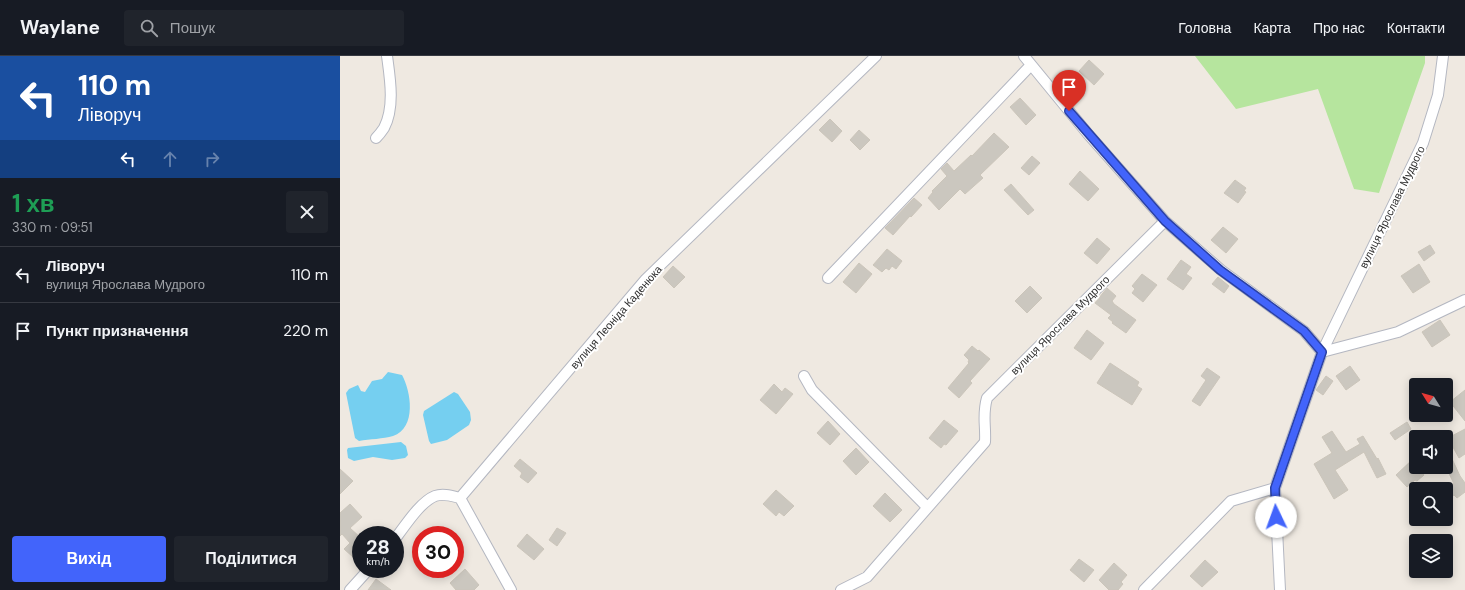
<!DOCTYPE html>
<html lang="uk">
<head>
<meta charset="utf-8">
<style>
  :root { --surface:#171b24; --page:#20242c; --text:#f1f3f6; --muted:#9ea1a6; --line:#363941; --accent:#4264fb }
  body { margin:0; font-family:"DM Sans",sans-serif; background:var(--page); color:var(--text); height:100vh; display:flex; flex-direction:column; font-size:15px; white-space:nowrap }
  * { box-sizing:border-box; margin:0 }
  p { font-size:13px; color:var(--muted) }
  .icon { flex:none; width:22px; height:22px; fill:none; stroke:currentColor; stroke-width:2; stroke-linecap:round; stroke-linejoin:round }
  .map { position:relative; flex:1; overflow:hidden }
  .panel { display:flex; flex-direction:column; background:var(--surface); width:340px }
  .panel>* { flex:none }
  .top-card { background:#1a4fa0; color:#fff; overflow:hidden }
  .needle { width:26px; rotate:307deg }
  .controls { position:absolute; left:1069px; top:322px; display:grid; gap:8px }
  .controls a { display:grid; place-items:center; width:44px; height:44px; border-radius:4px; background:var(--surface); box-shadow:0 2px 10px #0003; font-size:20px }
  .speed { position:absolute; left:12px; top:470px; display:flex; gap:8px; font-size:20px; font-weight:700; text-align:center }
  .speed>* { display:grid; place-content:center; width:52px; height:52px; border-radius:50%; background:var(--surface); box-shadow:0 2px 10px #0003; line-height:1 }
  .speed small { font-size:10px; font-weight:400 }
  .speed .limit { border:6px solid #d22; background:#fff; color:#111 }
  .pin { position:absolute; display:grid; place-items:center; width:34px; height:34px; color:#fff; margin:-41px -17px; border-radius:50% 50% 50% 0; rotate:-45deg; box-shadow:0 0 4px #0007 }
  .pin .icon { rotate:45deg }
  .me { position:absolute; width:44px; margin:-22px; rotate:357deg; stroke-linejoin:round; filter:drop-shadow(0 0 3px #0008) }
  .turn { display:flex; align-items:center; gap:14px; height:84px; padding:0 12px; font-size:18px }
  .turn .icon { width:52px; height:52px; stroke-width:2.5 }
  .turn b { display:block; font-size:28px; line-height:34px }
  .lanes { display:flex; align-items:center; height:38px; padding:0 12px; background:#0003; justify-content:center; gap:20px; direction:ltr }
  .lanes .off { opacity:.35 }
  .round { display:grid; place-items:center; flex:none; width:42px; height:42px; border-radius:4px; background:var(--page) }
  .headline { display:flex; align-items:center; justify-content:space-between; height:68px; padding:0 12px }
  h1 { font-size:24px; font-weight:700; line-height:30px; color:#1e9e55 }
  .primary-button { display:flex; gap:8px; margin-top:auto; padding:8px 12px }
  .primary-button a { flex:1; height:46px; border-radius:4px; background:var(--accent); color:#fff; font-size:16px; font-weight:700; line-height:46px; text-align:center }
  .primary-button a+a { background:var(--page); color:var(--text) }
  ul { padding:0; list-style:none }
  li { display:flex; align-items:center; gap:12px; height:56px; padding:0 12px; border-top:1px solid var(--line) }
  li div { flex:1 }
  li b { display:block; font-size:15px }
  li em { font-style:normal }
  header { display:flex; align-items:center; gap:24px; box-sizing:border-box; height:56px; padding:0 20px; background:var(--surface); border-bottom:1px solid var(--line) }
  header strong { font-size:19px }
  nav { display:flex; gap:22px; margin-inline-start:auto; font-size:14px }
  .search { width:280px; height:36px; background:var(--page); display:flex; align-items:center; gap:10px; box-sizing:border-box; padding:0 14px; border-radius:4px; color:var(--muted); font-size:15px }
  main { display:flex; flex:1; min-height:0 }
  .map>svg:first-child { display:block }
  .green { fill:#b6e59e }
  .water { fill:#75cff0 }
  .building { fill:#cbc7bf; stroke:#cbc5ba }
  .lines { fill:none; stroke-linecap:round; stroke-linejoin:round }
  .minor-casing { stroke:#b4b7c1; stroke-width:12 }
  .minor { stroke:#fff; stroke-width:10 }
  .route-casing { stroke:#2b41a3; stroke-width:10 }
  .route { stroke:#4264fb; stroke-width:7 }
  .labels { text-anchor:middle; dominant-baseline:central; stroke-width:4; stroke-linejoin:round; paint-order:stroke }
  .street-label { font-size:11px; fill:#2e2e2e; stroke:#fff }
</style>
</head>
<body>
<header>
<strong>Waylane</strong>
<div class="search"><svg class="icon" aria-label="search" viewBox="0 0 24 24"><circle cx="10" cy="10" r="6"/><path d="M15 15l6 6"/></svg>Пошук</div>
<nav><a>Головна</a><a>Карта</a><a>Про нас</a><a>Контакти</a></nav>
</header>
<main>
<section class="panel">
<div class="top-card">
<div class="turn"><svg class="icon" aria-label="left" viewBox="0 0 24 24"><path d="M17 20v-9H6M10 6l-5 5 5 5"/></svg><div><b>110 m</b>Ліворуч</div></div>
<div class="lanes"><svg class="icon" aria-label="left" viewBox="0 0 24 24"><path d="M17 20v-9H6M10 6l-5 5 5 5"/></svg><svg class="icon off" aria-label="ahead" viewBox="0 0 24 24"><path d="M12 20V5M6 11l6-6 6 6"/></svg><svg class="icon off" aria-label="right" viewBox="0 0 24 24"><path d="M7 20v-9h11M14 6l5 5-5 5"/></svg></div>
</div>
<div class="headline"><div><h1>1 хв</h1><p>330 m · 09:51</p></div><a class="round"><svg class="icon" aria-label="close" viewBox="0 0 24 24"><path d="M6 6l12 12M18 6L6 18"/></svg></a></div>
<ul>
<li><svg class="icon" aria-label="left" viewBox="0 0 24 24"><path d="M17 20v-9H6M10 6l-5 5 5 5"/></svg><div><b>Ліворуч</b><p>вулиця Ярослава Мудрого</p></div><em>110 m</em></li>
<li><svg class="icon" aria-label="arrive" viewBox="0 0 24 24"><path d="M6 21V4h12l-3 4 3 4H6"/></svg><div><b>Пункт призначення</b></div><em>220 m</em></li>
</ul>
<div class="primary-button"><a>Вихід</a><a>Поділитися</a></div>
</section>
<div class="map">
<svg width="1125" height="534" viewBox="0 0 1125 534">
  <rect width="100%" height="100%" fill="#efe9e1"/>
  <path class="green" d="M 855,0 L 1085,0 L 1085,7 L 1039,137 L 1014,133 L 978,33 L 896,53 Z"/>
  <path class="water" d="M 48,316 L 62,319 C 71,335 77,372 53,380 C 43,383 30,383 19,385 L 15,382 L 6,337 L 9,333 L 18,329 L 21,335 L 25,336 L 32,325 L 42,323 Z
    M 114,336 L 118,338 L 130,356 L 131,364 L 129,369 L 107,384 L 91,388 L 89,385 L 83,359 L 84,355 Z
    M 61,386 L 66,390 L 68,399 L 65,402 L 52,404 L 33,401 L 14,405 L 8,402 L 7,394 L 8,392 Z"/>
  <path class="building" d="M 749,4 L 764,18 L 754,29 L 739,15 Z
    M 680,42 L 696,59 L 686,69 L 670,51 Z
    M 490,63 L 502,75 L 492,86 L 479,74 Z
    M 519,74 L 530,84 L 520,94 L 510,84 Z
    M 654,77 L 669,91 L 640,119 L 643,122 L 625,138 L 620,133 L 599,154 L 588,142 L 593,136 L 592,135 L 607,120 L 601,113 L 607,107 L 614,115 L 631,99 L 632,100 Z
    M 692,100 L 700,107 L 689,119 L 681,112 Z
    M 740,115 L 759,133 L 748,145 L 729,128 Z
    M 895,124 L 906,132 L 904,135 L 906,136 L 898,147 L 884,137 Z
    M 671,128 L 694,154 L 688,159 L 664,134 Z
    M 574,142 L 582,149 L 571,161 L 570,160 L 553,179 L 545,172 Z
    M 883,171 L 898,183 L 886,197 L 871,184 Z
    M 757,182 L 770,193 L 757,208 L 744,197 Z
    M 1090,189 L 1095,197 L 1084,205 L 1078,196 Z
    M 547,193 L 562,205 L 556,213 L 552,210 L 549,214 L 546,212 L 542,216 L 533,209 Z
    M 841,204 L 851,211 L 846,218 L 852,222 L 843,234 L 827,223 Z
    M 519,207 L 532,218 L 516,237 L 503,226 Z
    M 1079,208 L 1090,226 L 1073,237 L 1061,220 Z
    M 333,210 L 345,221 L 334,232 L 323,221 Z
    M 802,218 L 817,229 L 803,246 L 792,237 L 795,233 L 792,230 Z
    M 878,221 L 889,230 L 884,237 L 872,228 Z
    M 690,230 L 702,242 L 687,257 L 675,245 Z
    M 767,232 L 776,240 L 772,245 L 774,248 L 796,264 L 786,277 L 772,267 L 773,266 L 768,262 L 771,259 L 755,247 Z
    M 1100,264 L 1110,279 L 1092,291 L 1082,276 Z
    M 747,274 L 764,287 L 751,304 L 734,292 Z
    M 632,290 L 638,295 L 639,294 L 650,303 L 630,325 L 632,327 L 619,342 L 608,332 L 629,307 L 628,306 L 629,304 L 624,299 Z
    M 770,307 L 799,326 L 797,330 L 802,333 L 792,349 L 757,327 Z
    M 1010,310 L 1020,324 L 1006,334 L 996,320 Z
    M 867,312 L 880,321 L 860,350 L 852,345 L 866,324 L 861,320 Z
    M 986,320 L 993,325 L 983,339 L 976,334 Z
    M 434,328 L 442,336 L 445,332 L 453,338 L 436,358 L 420,344 Z
    M 1125,334 L 1125,365 L 1110,346 Z
    M 604,364 L 618,375 L 606,389 L 604,388 L 601,392 L 589,382 Z
    M 488,365 L 500,378 L 490,389 L 477,377 Z
    M 1067,366 L 1071,373 L 1055,384 L 1050,377 Z
    M 1125,373 L 1125,398 L 1119,402 L 1108,382 Z
    M 992,375 L 1006,396 L 1020,388 L 1017,383 L 1023,380 L 1037,403 L 1038,402 L 1046,418 L 1037,422 L 1024,396 L 995,414 L 1008,434 L 994,443 L 974,408 L 992,397 L 982,381 Z
    M 1106,390 L 1120,420 L 1125,427 L 1125,436 L 1117,442 L 1114,439 L 1111,441 L 1106,433 L 1114,428 L 1106,411 Z
    M 516,392 L 529,406 L 516,419 L 503,405 Z
    M 180,403 L 197,417 L 188,427 L 180,421 L 182,417 L 174,410 Z
    M 1073,403 L 1076,407 L 1076,411 L 1079,411 L 1078,412 L 1084,419 L 1077,425 L 1075,424 L 1067,431 L 1056,419 Z
    M 0,413 L 13,425 L 0,438 Z
    M 436,434 L 454,450 L 444,460 L 439,456 L 436,460 L 423,448 Z
    M 545,437 L 562,454 L 550,466 L 533,450 Z
    M 10,448 L 22,461 L 10,472 L 21,482 L 21,491 L 13,501 L 4,493 L 10,487 L 2,478 L 0,480 L 0,457 Z
    M 217,472 L 226,477 L 217,490 L 209,484 Z
    M 187,478 L 204,493 L 194,504 L 177,490 Z
    M 739,503 L 754,514 L 744,526 L 730,514 Z
    M 865,504 L 878,516 L 862,531 L 850,520 Z
    M 774,507 L 787,519 L 781,526 L 783,528 L 778,534 L 769,534 L 759,524 Z
    M 125,513 L 139,529 L 134,534 L 116,534 L 110,527 Z
    M 36,523 L 51,534 L 28,534 Z"/>
  <g class="lines">
    <g class="minor-casing">
      <path id="minor" d="M 684,0 L 748,78 L 825,165 L 881,214 L 964,275 L 982,296 L 1058,276 L 1125,244
        M 36,82 C 39,79 42,75 44,72 C 55,51 50,22 47,0
        M 488,222 L 691,9
        M 464,320 L 472,334 L 587,451
        M 55,483 C 65,470 80,446 95,440 C 103,437 112,440 120,442
        M 10,534 L 29,513
        M 171,534 L 120,442 L 306,223 L 536,0
        M 501,534 L 527,521 L 645,386 C 646,369 642,359 647,342 L 825,165
        M 804,534 L 891,445 L 935,432
        M 940,534 L 935,432 L 982,296 L 1083,87 L 1098,39 L 1103,0"/>
    </g>
    <use href="#minor" class="minor"/>
  </g>
  <g class="lines">
    <g class="route-casing">
      <path id="route" d="M 729,55 L 825,165 L 880,214 L 964,275 L 982,296 L 935,432 L 936,461"/>
    </g>
    <use href="#route" class="route"/>
  </g>
  <g class="labels">
    <g class="street-label">
      <text transform="translate(1052 151) rotate(-64)">вулиця Ярослава Мудрого</text>
      <text transform="translate(276 261) rotate(-49)">вулиця Леоніда Каденюка</text>
      <text transform="translate(720 269) rotate(-45)">вулиця Ярослава Мудрого</text>
    </g>
  </g>
</svg>
<div class="controls">
<a><svg class="needle" viewBox="-14 -14 28 28"><path d="M0-13l5 13h-10z" fill="#e53935"/><path d="M0 13l5-13h-10z" fill="#9ea1a6"/></svg></a>
<a><svg class="icon" aria-label="sound" viewBox="0 0 24 24"><path d="M4 9h4l5-4v14l-5-4H4zM17 9q2 3 0 6"/></svg></a>
<a><svg class="icon" aria-label="search" viewBox="0 0 24 24"><circle cx="10" cy="10" r="6"/><path d="M15 15l6 6"/></svg></a>
<a><svg class="icon" aria-label="layers" viewBox="0 0 24 24"><path d="M12 4l9 5-9 5-9-5zM3 14l9 5 9-5"/></svg></a>
</div>
<div class="speed"><div>28<small>km/h</small></div><div class="limit">30</div></div>
<div class="pin" style="left:729px;top:55px;background:#d93025"><svg class="icon" aria-label="arrive" viewBox="0 0 24 24"><path d="M6 21V4h12l-3 4 3 4H6"/></svg></div>
<svg class="me" style="left:936px;top:461px" viewBox="-20 -20 40 40"><circle r="19" fill="#fff"/><path d="M0-13L10 11 0 6-10 11z" fill="#4264fb"/></svg>
</div>
</main>
</body>
</html>
